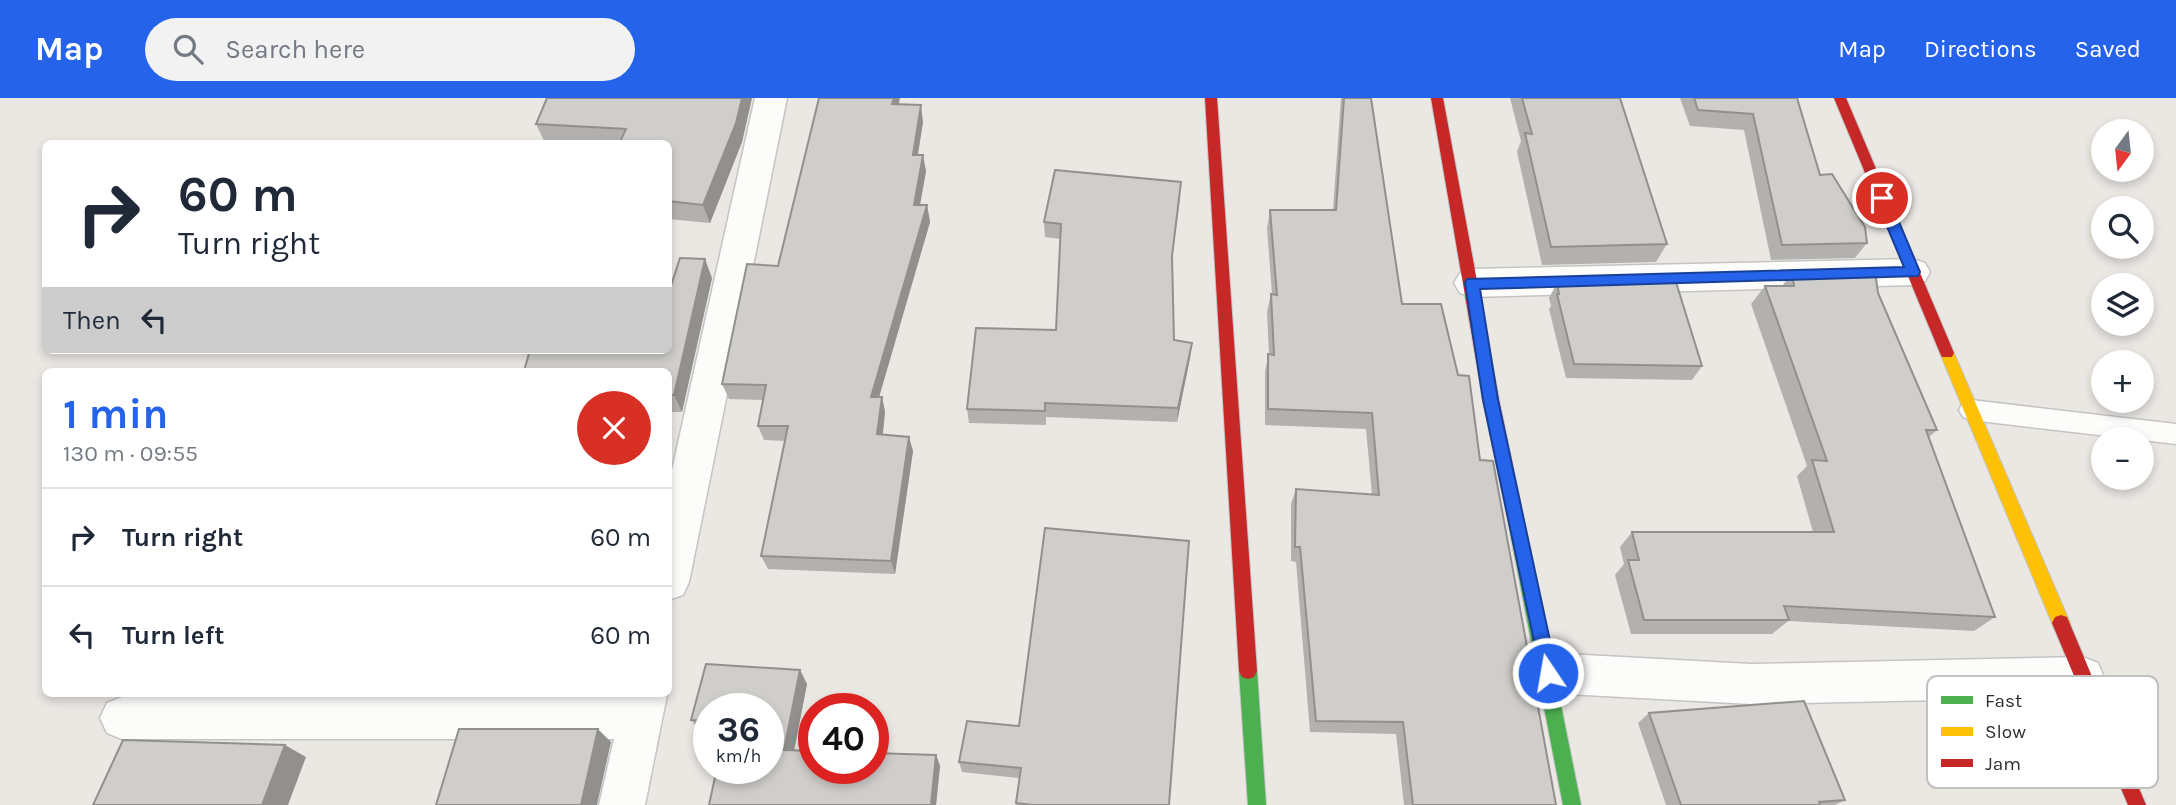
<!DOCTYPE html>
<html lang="en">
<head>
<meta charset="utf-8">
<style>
  :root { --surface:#fff; --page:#f2f2f3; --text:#1f2937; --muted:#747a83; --line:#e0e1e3; --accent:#2563eb }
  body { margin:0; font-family:Karla,sans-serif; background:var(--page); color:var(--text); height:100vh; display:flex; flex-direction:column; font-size:26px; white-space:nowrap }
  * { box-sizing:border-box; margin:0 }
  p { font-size:23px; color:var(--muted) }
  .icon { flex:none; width:38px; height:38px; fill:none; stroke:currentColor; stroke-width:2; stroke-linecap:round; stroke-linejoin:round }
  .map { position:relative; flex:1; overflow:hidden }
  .details { position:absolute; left:42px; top:270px; width:630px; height:329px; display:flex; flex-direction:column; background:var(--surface); border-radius:10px; box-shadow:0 4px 10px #0003 }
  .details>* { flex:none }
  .hud { position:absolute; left:42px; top:42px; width:630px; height:214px; border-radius:10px; box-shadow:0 4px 10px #0003; background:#fff; color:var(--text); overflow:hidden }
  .needle { width:46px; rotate:195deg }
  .fabs { position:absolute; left:2091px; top:21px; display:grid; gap:14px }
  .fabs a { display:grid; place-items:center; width:63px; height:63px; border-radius:50%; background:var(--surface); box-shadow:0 4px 10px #0003; font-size:35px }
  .speed { position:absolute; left:693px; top:595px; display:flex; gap:14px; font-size:35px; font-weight:700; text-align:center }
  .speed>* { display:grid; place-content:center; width:91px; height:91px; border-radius:50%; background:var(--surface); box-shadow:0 4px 10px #0003; line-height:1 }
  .speed small { font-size:18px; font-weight:400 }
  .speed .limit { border:10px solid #d22; background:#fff; color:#111 }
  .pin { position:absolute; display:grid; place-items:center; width:60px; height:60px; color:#fff; margin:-30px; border:4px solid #fff; border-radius:50%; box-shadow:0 2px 7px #0007 }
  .me { position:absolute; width:77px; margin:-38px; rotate:348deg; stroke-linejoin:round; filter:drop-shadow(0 0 5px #0008) }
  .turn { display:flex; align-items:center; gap:24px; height:147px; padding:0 21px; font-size:32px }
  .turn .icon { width:91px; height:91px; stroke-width:2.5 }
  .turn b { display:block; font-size:49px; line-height:60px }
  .then { display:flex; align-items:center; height:66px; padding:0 21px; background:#0003; gap:14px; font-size:26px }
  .round { display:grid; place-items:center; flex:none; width:74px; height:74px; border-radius:37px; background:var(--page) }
  .overview { display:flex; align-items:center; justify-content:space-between; height:119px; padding:0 21px }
  h1 { font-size:42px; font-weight:700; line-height:52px; color:var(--accent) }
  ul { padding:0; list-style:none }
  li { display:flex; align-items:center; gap:21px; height:98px; padding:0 21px; border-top:2px solid var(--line) }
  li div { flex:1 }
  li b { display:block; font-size:26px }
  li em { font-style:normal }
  header { display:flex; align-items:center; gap:42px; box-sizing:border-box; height:98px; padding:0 35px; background:var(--accent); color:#fff }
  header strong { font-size:33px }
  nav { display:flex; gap:38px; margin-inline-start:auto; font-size:24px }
  .search { width:490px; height:63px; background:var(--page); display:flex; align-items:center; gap:18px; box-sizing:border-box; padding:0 24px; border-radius:38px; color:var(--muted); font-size:26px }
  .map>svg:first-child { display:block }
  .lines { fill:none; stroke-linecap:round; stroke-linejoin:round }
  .lane-casing { stroke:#c5c4c4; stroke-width:3 }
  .street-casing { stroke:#c5c4c4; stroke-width:3 }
  .fast-casing { stroke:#c5c4c4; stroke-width:2 }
  .slow-casing { stroke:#c5c4c4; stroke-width:2 }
  .jam-casing { stroke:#c5c4c4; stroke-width:2 }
  .lane { fill:#fcfcfb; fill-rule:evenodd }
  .street { fill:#fcfcfb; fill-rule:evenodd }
  .fast { fill:#4caf50; fill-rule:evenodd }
  .slow { fill:#ffc107; fill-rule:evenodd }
  .jam { fill:#c62828; fill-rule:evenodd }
  .wall { fill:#b3b1af }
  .shaded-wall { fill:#92908e }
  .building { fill:#d0cecb; stroke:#92908e; stroke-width:2 }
  .route { fill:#2563eb; stroke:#184099; stroke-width:2 }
  .key { fill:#fff; stroke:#c0c0c0; stroke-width:2 }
  .key-label { font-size:19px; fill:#2e2e2e }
</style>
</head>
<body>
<header>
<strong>Map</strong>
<div class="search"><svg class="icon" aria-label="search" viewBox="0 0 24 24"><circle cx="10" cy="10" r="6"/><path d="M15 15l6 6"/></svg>Search here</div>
<nav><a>Map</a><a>Directions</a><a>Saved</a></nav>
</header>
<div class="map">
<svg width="2176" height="707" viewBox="0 0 2176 707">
  <rect width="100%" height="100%" fill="#ebe8e4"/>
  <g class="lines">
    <g class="lane-casing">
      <path id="lane" d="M 1971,302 L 2176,326 L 2176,346 L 1971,322 L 1963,319 L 1959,312 L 1963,305 Z"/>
    </g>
    <g class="street-casing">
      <path id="street" d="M 755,0 L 787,0 L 689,484 L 683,497 L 668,502 L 668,390 Z
        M 1913,161 L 1925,165 L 1930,174 L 1925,183 L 1913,187 L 1472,199 L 1460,195 L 1454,185 L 1460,175 L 1472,171 Z
        M 1548,555 L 1751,566 L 2083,559 L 2098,565 L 2104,579 L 2098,593 L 2083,599 L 1751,606 L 1548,595 L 1533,589 L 1527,575 L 1533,561 Z
        M 624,595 L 667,597 L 645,707 L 599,707 L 614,641 L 122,641 L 107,635 L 100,620 L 107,605 L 122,599 L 623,599 Z"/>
    </g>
    <g class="fast-casing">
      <path id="fast" d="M 1511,391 L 1517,393 L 1519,398 L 1581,707 L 1563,707 L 1503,398 L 1505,393 Z
        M 1248,565 L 1254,567 L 1257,573 L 1266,707 L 1248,707 L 1239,573 L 1242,567 Z"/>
    </g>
    <g class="slow-casing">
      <path id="slow" d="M 1947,249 L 1954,255 L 2070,525 L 2067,531 L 2061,533 L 2055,531 L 2052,525 L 1940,255 Z"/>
    </g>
    <g class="jam-casing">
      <path id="jam" d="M 1205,0 L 1217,0 L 1257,573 L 1254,579 L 1248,581 L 1242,579 L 1239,573 Z
        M 1431,0 L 1443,0 L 1499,302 L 1519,398 L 1517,403 L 1511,405 L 1505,403 L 1503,398 L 1483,302 Z
        M 1834,0 L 1846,0 L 1954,255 L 1952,259 L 1942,259 L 1940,255 Z
        M 2061,517 L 2067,519 L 2146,707 L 2128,707 L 2052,525 L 2055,519 Z"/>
    </g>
    <use href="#lane" class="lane"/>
    <use href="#street" class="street"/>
    <use href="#fast" class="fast"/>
    <use href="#slow" class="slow"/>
    <use href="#jam" class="jam"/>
  </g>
  <path class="wall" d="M 547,0 L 752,0 L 742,44 L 710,125 L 668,121 L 668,46 L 545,45 L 536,26 Z
    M 1341,0 L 1371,0 L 1402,206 L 1458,277 L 1480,362 L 1556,707 L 1404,707 L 1396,636 L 1310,634 L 1296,464 L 1291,463 L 1291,406 L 1296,391 L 1372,397 L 1366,331 L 1265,327 L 1265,273 L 1269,256 L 1267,214 L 1271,196 L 1272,196 L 1267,130 L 1270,112 L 1333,112 Z
    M 1510,0 L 1620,0 L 1667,146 L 1656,164 L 1542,167 L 1517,54 L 1521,43 Z
    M 1680,0 L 1797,0 L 1820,77 L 1867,145 L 1855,160 L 1771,162 L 1744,32 L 1690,28 Z
    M 899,6 L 923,24 L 918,57 L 926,73 L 920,107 L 927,107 L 930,124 L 879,299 L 882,299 L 885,314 L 883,336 L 913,353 L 895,476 L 768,471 L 761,458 L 785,343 L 764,342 L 758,328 L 763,302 L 729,301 L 722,286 Z
    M 1180,100 L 1172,161 L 1174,242 L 1192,245 L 1190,260 L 1177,324 L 1046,319 L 1046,327 L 969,325 L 967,311 L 1056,232 L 1060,141 L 1045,139 L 1044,124 Z
    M 1792,175 L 1878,195 L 1937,332 L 1929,339 L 1995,519 L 1974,533 L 1788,523 L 1772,536 L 1631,536 L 1615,477 L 1624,466 L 1620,449 L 1632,434 L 1813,434 L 1797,378 L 1807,368 L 1751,206 L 1765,188 L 1782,188 Z
    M 712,180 L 682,314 L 668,314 L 668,252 Z
    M 1557,185 L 1702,268 L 1692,282 L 1566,280 L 1549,211 L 1551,208 L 1549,200 Z
    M 706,566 L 800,572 L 807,586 L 794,652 L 814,653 L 814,670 L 873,670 L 873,655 L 936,657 L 940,668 L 936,707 L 709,707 L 717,670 L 768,670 L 768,611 L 709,611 L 709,635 L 701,634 L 691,622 Z
    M 488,595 L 593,595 L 592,596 L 489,596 Z
    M 1649,615 L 1845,702 L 1835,707 L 1666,707 L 1638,625 Z
    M 967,623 L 1169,707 L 1016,707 L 1019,680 L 962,674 L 959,664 Z"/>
  <path class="shaded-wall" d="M 742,0 L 752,0 L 742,44 L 710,125 L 703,107 Z
    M 894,0 L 900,0 L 895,23 L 892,6 Z
    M 921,7 L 923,24 L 915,73 L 913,57 Z
    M 923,57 L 926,73 L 917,123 L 914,107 Z
    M 927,107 L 930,124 L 875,313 L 871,299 Z
    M 705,161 L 712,180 L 682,314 L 674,297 Z
    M 1192,245 L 1190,260 L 1177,324 L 1178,310 Z
    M 882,299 L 885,314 L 881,350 L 877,336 Z
    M 909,339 L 913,353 L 895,476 L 891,463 Z
    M 800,572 L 807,586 L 792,663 L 784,652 Z
    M 598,631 L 611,644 L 597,707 L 581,707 Z
    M 285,647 L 306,659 L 288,707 L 262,707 Z
    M 936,657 L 940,668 L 936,707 L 931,707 Z"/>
  <path class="building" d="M 547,0 L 742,0 L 736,25 L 703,107 L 668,103 L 668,46 L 619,46 L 626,31 L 536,26 Z
    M 819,0 L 894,0 L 892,6 L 921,7 L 913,57 L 923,57 L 914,107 L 927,107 L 871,299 L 882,299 L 877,336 L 909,339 L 891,463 L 761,458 L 788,328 L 758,328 L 766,287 L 722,286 L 747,166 L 778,168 Z
    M 1344,0 L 1371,0 L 1402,206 L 1441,206 L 1458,277 L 1469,278 L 1480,362 L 1493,363 L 1556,707 L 1413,707 L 1403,624 L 1316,623 L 1300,449 L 1295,449 L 1296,391 L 1379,397 L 1372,315 L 1268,311 L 1268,256 L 1274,257 L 1271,196 L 1277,197 L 1270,112 L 1336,112 Z
    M 1522,0 L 1620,0 L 1667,146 L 1551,149 L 1525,35 L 1532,36 Z
    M 1694,0 L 1797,0 L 1820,77 L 1832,76 L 1865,129 L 1867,145 L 1782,147 L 1753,16 L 1698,12 Z
    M 1055,72 L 1181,84 L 1172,158 L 1174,242 L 1192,245 L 1178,310 L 1045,305 L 1045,313 L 967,311 L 976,230 L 1056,232 L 1061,126 L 1044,124 Z
    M 680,160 L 705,161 L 674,297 L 668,297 L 668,273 L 524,273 L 530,252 L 668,252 L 668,197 Z
    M 1875,173 L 1878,195 L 1937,332 L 1926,332 L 1995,519 L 1784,508 L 1789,522 L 1644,522 L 1628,462 L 1639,462 L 1632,434 L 1834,434 L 1812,362 L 1827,363 L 1765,188 L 1794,188 L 1792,175 Z
    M 1675,181 L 1702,268 L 1574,266 L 1557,196 L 1559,196 L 1557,185 Z
    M 1045,430 L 1189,443 L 1169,707 L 1033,707 L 1016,705 L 1021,670 L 959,664 L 967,623 L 1019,628 Z
    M 706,566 L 800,572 L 784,652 L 814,653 L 814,670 L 873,670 L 873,655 L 936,657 L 931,707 L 709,707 L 717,670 L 768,670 L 768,611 L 709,611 L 709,623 L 691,622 Z
    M 1804,603 L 1845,702 L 1819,704 L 1820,707 L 1681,707 L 1649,615 Z
    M 459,631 L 598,631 L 581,707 L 436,707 Z
    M 123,642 L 285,647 L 262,707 L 93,707 Z"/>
  <path class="route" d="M 1882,94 L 1889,100 L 1920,174 L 1918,178 L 1480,191 L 1498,302 L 1557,575 L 1554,581 L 1548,583 L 1542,581 L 1483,302 L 1465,185 L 1467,181 L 1904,169 L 1875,100 Z"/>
  <rect x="1927" y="578" width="231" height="112" rx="10" class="key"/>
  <rect x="1941" y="598" width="32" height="8" fill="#4caf50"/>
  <rect x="1941" y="629" width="32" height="9" fill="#ffc107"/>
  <rect x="1941" y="661" width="32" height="8" fill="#c62828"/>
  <g class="key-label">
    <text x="1985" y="609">Fast</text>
    <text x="1985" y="640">Slow</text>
    <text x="1985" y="672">Jam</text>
  </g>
</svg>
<div class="fabs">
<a><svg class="needle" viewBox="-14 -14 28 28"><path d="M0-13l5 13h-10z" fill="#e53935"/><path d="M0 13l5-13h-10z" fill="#747a83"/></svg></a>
<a><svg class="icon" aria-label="search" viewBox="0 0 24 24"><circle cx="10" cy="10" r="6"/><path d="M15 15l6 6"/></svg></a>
<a><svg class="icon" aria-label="layers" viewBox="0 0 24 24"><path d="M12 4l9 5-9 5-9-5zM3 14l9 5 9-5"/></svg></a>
<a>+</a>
<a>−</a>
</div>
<div class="speed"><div>36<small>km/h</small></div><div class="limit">40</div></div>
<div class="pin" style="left:1882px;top:100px;background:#d93025"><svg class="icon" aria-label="arrive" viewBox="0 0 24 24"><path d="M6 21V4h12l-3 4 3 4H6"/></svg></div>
<svg class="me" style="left:1548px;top:575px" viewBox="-20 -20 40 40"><circle r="17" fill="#2563eb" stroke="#fff" stroke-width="3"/><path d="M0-11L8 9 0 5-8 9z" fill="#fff"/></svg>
<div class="hud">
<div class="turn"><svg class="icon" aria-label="right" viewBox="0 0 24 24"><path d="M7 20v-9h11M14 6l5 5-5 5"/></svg><div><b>60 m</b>Turn right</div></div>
<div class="then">Then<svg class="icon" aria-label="left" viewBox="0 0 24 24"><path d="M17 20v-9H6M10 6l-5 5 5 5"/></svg></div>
</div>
<section class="details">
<div class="overview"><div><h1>1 min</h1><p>130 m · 09:55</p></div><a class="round" style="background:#d93025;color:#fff"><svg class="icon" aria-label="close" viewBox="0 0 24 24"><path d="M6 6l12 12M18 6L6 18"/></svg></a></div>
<ul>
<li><svg class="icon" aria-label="right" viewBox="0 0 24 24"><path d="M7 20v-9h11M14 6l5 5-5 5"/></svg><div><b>Turn right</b></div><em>60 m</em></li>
<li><svg class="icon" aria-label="left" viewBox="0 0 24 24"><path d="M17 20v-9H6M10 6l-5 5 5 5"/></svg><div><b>Turn left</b></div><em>60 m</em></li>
</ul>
</section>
</div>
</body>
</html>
